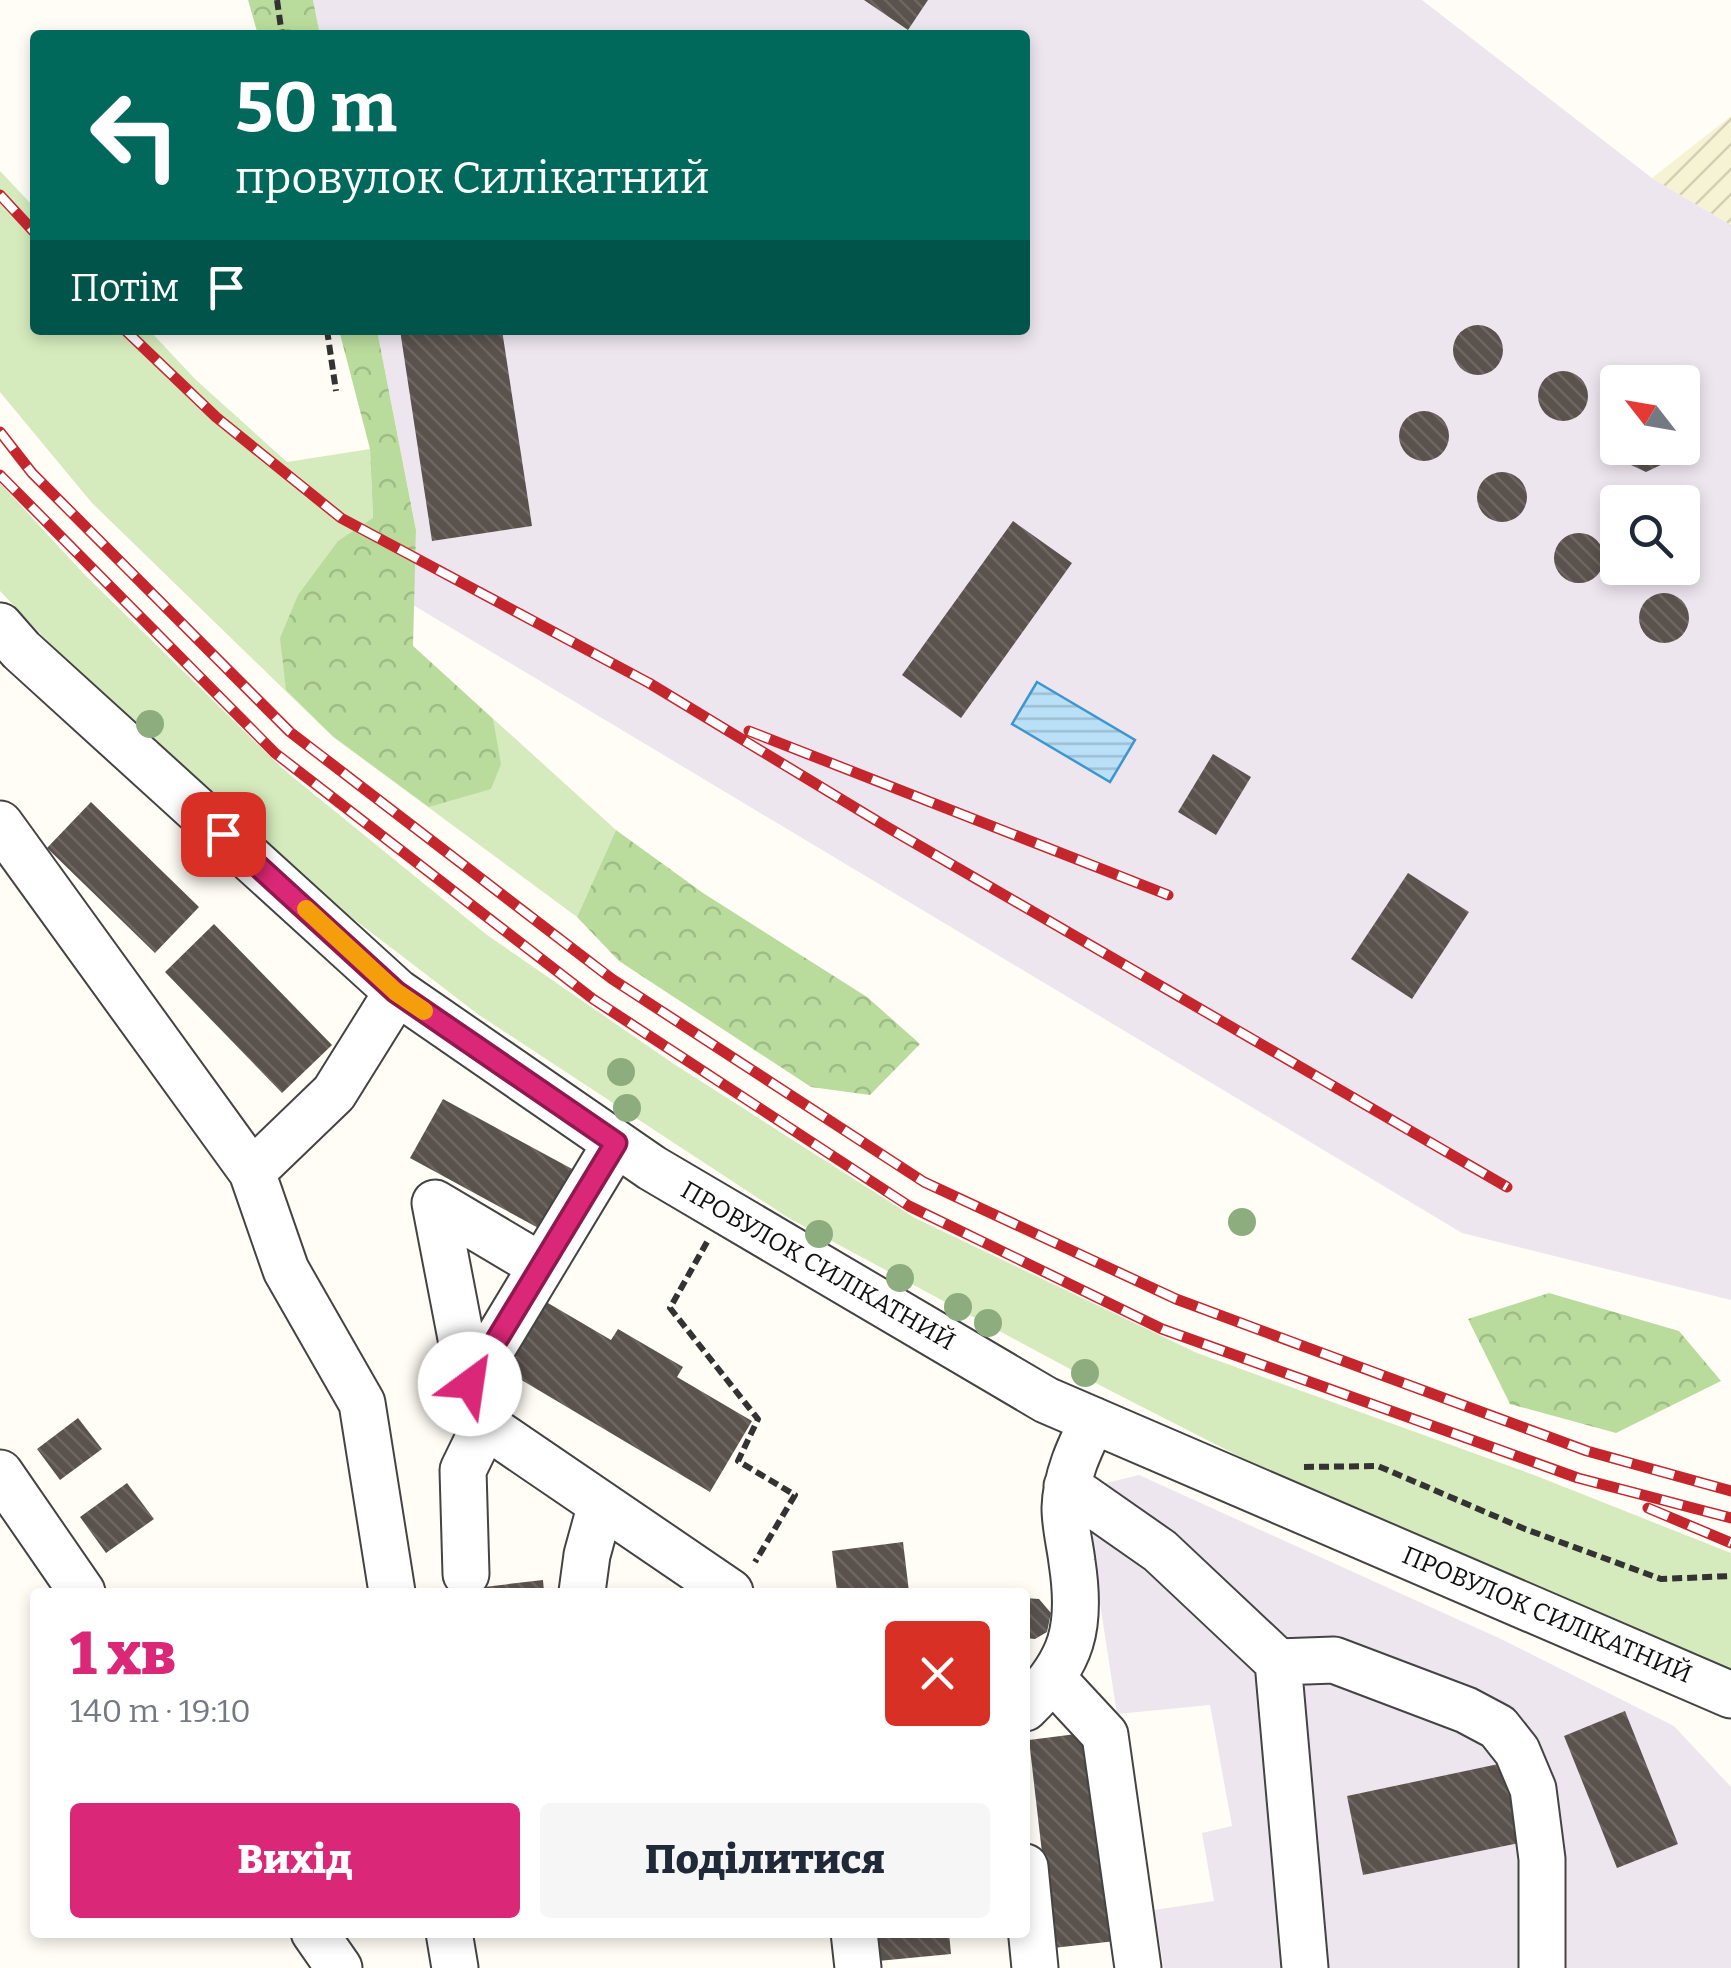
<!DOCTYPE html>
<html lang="uk">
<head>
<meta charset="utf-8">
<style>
  :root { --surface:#fff; --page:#f6f6f7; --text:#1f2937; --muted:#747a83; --accent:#db2777 }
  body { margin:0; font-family:Bitter,serif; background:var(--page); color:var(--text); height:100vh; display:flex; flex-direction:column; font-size:38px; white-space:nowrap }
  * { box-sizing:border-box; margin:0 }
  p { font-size:32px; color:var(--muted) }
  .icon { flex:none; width:55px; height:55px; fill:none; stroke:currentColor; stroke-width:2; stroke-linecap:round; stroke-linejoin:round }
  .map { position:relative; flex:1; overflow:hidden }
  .details { position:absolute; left:30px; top:1588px; width:1000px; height:350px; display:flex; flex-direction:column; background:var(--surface); border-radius:10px; box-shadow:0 5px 15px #0003 }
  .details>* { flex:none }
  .hud { position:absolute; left:30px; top:30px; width:1000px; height:305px; border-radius:10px; box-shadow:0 5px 15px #0003; background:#00695c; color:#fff; overflow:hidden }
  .needle { width:65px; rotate:301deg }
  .tools { position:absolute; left:1600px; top:365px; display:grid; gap:20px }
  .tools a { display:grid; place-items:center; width:100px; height:100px; border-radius:10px; background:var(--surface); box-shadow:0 5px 15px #0003; font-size:50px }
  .pin { position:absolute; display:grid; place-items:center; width:85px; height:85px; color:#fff; margin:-42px; border-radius:20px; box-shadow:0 5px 15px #0006 }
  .me { position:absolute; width:110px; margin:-55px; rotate:31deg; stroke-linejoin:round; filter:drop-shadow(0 0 8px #0008) }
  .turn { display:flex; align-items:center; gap:35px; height:210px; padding:0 40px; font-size:45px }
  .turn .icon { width:130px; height:130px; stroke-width:2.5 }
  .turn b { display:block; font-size:70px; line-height:85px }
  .then { display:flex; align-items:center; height:95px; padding:0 40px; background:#0003; gap:20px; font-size:38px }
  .round { display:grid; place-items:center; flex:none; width:105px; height:105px; border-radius:10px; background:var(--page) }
  .head { display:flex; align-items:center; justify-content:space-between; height:170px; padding:0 40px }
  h1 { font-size:60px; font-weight:800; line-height:75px; color:var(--accent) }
  .primary-button { display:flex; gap:20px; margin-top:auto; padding:20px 40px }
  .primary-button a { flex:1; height:115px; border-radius:10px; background:var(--accent); color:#fff; font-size:40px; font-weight:800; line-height:115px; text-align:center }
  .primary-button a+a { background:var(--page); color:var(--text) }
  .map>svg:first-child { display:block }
  .industrial { fill:#eee6ef; fill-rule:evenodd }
  .farmland { fill:url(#farmland-furrows) }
  .grass { fill:#d5ebbd }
  .forest { fill:url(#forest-crowns) }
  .water { fill:url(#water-rules); stroke:#3f96cf; stroke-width:2.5 }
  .building { fill:url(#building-back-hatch) }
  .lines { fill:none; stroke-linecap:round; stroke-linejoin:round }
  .minor-casing { stroke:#444; stroke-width:49 }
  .path { stroke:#333; stroke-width:6; stroke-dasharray:10 5; stroke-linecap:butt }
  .minor { stroke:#fff; stroke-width:45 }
  .rail-casing { stroke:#c4262e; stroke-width:11 }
  .rail { stroke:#fff; stroke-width:8; stroke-dasharray:22; stroke-linecap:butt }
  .tree { fill:#8dad7f }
  .route-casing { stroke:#8e194d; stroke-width:25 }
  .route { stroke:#db2777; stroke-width:18 }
  .slow { stroke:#f59e0b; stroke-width:18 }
  .labels { text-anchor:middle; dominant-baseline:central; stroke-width:10; stroke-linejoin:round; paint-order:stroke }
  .street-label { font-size:25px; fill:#111; stroke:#fff }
</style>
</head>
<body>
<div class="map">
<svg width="1731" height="1968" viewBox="0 0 1731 1968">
  <defs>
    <pattern id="farmland-furrows" width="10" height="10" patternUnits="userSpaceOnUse" patternTransform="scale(2.5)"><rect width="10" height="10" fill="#f6f3d4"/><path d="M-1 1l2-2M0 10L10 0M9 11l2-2" fill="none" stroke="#d2cfb5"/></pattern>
    <pattern id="forest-crowns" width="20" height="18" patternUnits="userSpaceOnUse" patternTransform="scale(2.5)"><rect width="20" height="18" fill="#b9dc9c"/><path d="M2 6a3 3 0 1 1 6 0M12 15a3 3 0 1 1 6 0" fill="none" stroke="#9ebc85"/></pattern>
    <pattern id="water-rules" width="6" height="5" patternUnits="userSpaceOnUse" patternTransform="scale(2.5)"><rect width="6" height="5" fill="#b9e0f7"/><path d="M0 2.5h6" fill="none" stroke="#9ebfd3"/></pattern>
    <pattern id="building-back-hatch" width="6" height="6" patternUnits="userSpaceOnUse" patternTransform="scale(2.5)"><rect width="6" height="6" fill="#5a524d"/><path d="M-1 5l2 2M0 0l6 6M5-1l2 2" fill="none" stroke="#6d6662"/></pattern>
  </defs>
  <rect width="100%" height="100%" fill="#fffdf5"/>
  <path class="industrial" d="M 313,0 L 1422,0 L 1652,178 L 1731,225 L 1731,1300 L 1462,1233 L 413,605 L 416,529 L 377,330 L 1025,330 L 1025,35 L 320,35 ZM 1618,382 L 1682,382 L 1682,448 L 1618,448 ZM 1618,502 L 1682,502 L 1682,568 L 1618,568 Z
    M 1139,1475 L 1501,1639 L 1674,1726 L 1731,1787 L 1731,1968 L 1164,1968 L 1154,1910 L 1214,1901 L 1202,1833 L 1232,1826 L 1210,1705 L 1117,1714 L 1093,1558 L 1094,1486 Z"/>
  <path class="farmland" d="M 1731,116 L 1731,225 L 1652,178 Z"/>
  <path class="grass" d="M 0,171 L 35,208 L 35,330 L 149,330 L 196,380 L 287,462 L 370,449 L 373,519 L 339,542 L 413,605 L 413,646 L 616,830 L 577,917 L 333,737 L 92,503 L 0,392 Z
    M 0,483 L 84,574 L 283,769 L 487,935 L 674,1064 L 915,1218 L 1197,1353 L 1534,1475 L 1731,1553 L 1731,1671 L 1260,1467 L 1109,1390 L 787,1217 L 479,1015 L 321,894 L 93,689 L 0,591 Z"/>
  <path class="forest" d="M 248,0 L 313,0 L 320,35 L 258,35 Z
    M 339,330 L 377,330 L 416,530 L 413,646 L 493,719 L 501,764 L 491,789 L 429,807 L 334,737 L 286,690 L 280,638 L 298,595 L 338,541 L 373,518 L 370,449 Z
    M 616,830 L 703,893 L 867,997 L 920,1044 L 870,1095 L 811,1087 L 619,961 L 577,917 Z
    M 1549,1293 L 1679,1331 L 1721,1381 L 1616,1433 L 1510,1404 L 1468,1319 Z"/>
  <path class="water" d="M 1037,682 L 1135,740 L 1110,782 L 1012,724 Z"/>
  <path class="building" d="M 864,0 L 928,0 L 908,30 Z
    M1453 350a25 25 0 1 1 50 0a25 25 0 1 1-50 0Z
    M 400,330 L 502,330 L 532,526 L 432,541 Z
    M1538 396a25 25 0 1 1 50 0a25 25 0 1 1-50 0Z
    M1399 436a25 25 0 1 1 50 0a25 25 0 1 1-50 0Z
    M 1623,448 L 1673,448 L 1667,462 L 1646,472 L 1631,465 Z
    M1477 497a25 25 0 1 1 50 0a25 25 0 1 1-50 0Z
    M 1013,521 L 1072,563 L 961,718 L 902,675 Z
    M1554 558a25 25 0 1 1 50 0a25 25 0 1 1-50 0Z
    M1639 618a25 25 0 1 1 50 0a25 25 0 1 1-50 0Z
    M 1213,754 L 1251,777 L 1216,835 L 1178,812 Z
    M 91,802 L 199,907 L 155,953 L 47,848 Z
    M 1408,873 L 1469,912 L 1412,999 L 1351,959 Z
    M 214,924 L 332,1045 L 282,1093 L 165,972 Z
    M 443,1099 L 574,1170 L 542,1230 L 410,1158 Z
    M 536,1296 L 611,1340 L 618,1329 L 683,1367 L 677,1377 L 752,1421 L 710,1492 L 496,1365 Z
    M 78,1418 L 102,1449 L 60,1480 L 37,1449 Z
    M 127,1483 L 154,1519 L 106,1553 L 80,1517 Z
    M 903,1542 L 909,1592 L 837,1592 L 832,1551 Z
    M 543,1580 L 544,1592 L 475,1592 L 475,1588 Z
    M 1025,1598 L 1039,1599 L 1051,1613 L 1047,1632 L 1035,1639 L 1025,1638 Z
    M 1625,1711 L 1678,1844 L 1617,1868 L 1564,1736 Z
    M 1092,1732 L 1116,1941 L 1053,1948 L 1029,1740 Z
    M 1508,1762 L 1524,1842 L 1363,1875 L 1347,1796 Z
    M 875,1932 L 949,1932 L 951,1954 L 878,1961 Z"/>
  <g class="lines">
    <g class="minor-casing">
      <path id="minor" d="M 0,626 L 21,650 L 397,992 L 652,1168 L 1046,1400 L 1731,1695
        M 0,824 L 252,1172 L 286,1270 L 362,1403 L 392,1592
        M 616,1143 L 470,1385 L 485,1425 L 730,1592
        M 252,1172 L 334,1093 L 397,992
        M 470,1385 L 435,1203 L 541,1266
        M 0,1473 L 82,1592
        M 1067,1486 L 1160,1551 L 1278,1662 L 1305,1968
        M 466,1574 L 463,1470 L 485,1425
        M 582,1592 L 587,1555 L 601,1504
        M 1278,1662 L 1334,1660 L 1466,1710 L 1498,1727 L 1517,1751 L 1533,1789 L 1542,1859 L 1542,1968
        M 1053,1679 L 1105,1735 L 1138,1968
        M 1025,1708 C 1073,1662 1082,1627 1072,1562 C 1070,1545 1065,1526 1065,1508 C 1066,1476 1079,1449 1093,1420
        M 1025,1867 L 1035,1968
        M 314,1932 L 339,1968
        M 449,1932 L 455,1968
        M 854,1932 L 858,1968"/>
    </g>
    <path class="path" d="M 277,0 L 282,35
      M 327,330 L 336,391
      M 707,1242 L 670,1308 L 758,1419 L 738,1461 L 795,1495 L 755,1562
      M 1304,1467 L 1378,1466 L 1525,1529 L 1661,1579 L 1731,1576"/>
    <use href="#minor" class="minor"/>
    <g class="rail-casing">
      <path id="rail" d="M 0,195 L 35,233
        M 125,330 L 216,417 L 341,518 L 649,683 L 887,827 L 1507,1187
        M 0,432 L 32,473 L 290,732 L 612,979 L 924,1182 L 1176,1299 L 1587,1451 L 1731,1491
        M 0,475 L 275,753 L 593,999 L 909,1206 L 1162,1329 L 1578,1478 L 1731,1518
        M 749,731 L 1168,895
        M 1648,1508 L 1731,1543"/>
    </g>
    <use href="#rail" class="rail"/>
  </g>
  <g class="tree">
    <circle cx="150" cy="724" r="14"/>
    <circle cx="621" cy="1072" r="14"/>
    <circle cx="627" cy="1108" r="14"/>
    <circle cx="1242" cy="1222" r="14"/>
    <circle cx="819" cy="1234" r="14"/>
    <circle cx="900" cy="1278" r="14"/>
    <circle cx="958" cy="1307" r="14"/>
    <circle cx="988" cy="1323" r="14"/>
    <circle cx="1085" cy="1373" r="14"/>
  </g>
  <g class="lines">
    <g class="route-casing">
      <path id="route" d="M 223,834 L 396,992 L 616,1143 L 470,1384"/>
    </g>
    <use href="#route" class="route"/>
    <path class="slow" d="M 306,909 L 396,992 L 424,1011"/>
  </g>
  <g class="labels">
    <g class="street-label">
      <text transform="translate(818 1266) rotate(30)">ПРОВУЛОК СИЛІКАТНИЙ</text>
      <text transform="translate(1547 1615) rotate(23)">ПРОВУЛОК СИЛІКАТНИЙ</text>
    </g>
  </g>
</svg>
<div class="tools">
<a><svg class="needle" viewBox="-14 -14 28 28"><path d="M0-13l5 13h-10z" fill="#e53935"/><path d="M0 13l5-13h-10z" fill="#747a83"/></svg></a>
<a><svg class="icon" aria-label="search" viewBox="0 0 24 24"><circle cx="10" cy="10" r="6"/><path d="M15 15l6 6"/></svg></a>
</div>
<div class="pin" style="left:223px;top:834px;background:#d93025"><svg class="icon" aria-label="arrive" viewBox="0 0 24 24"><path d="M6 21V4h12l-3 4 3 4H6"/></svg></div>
<svg class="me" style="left:470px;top:1384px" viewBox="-20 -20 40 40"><circle r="19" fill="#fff"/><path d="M0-13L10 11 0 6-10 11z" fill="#db2777"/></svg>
<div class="hud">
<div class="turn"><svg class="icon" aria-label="left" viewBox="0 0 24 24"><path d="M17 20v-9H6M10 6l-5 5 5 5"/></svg><div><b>50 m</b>провулок Силікатний</div></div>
<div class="then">Потім<svg class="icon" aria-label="arrive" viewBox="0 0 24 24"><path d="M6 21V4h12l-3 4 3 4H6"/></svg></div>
</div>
<section class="details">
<div class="head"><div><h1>1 хв</h1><p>140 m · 19:10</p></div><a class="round" style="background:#d93025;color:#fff"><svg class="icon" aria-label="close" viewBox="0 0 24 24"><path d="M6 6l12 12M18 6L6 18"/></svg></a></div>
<div class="primary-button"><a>Вихід</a><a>Поділитися</a></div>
</section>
</div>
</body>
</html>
